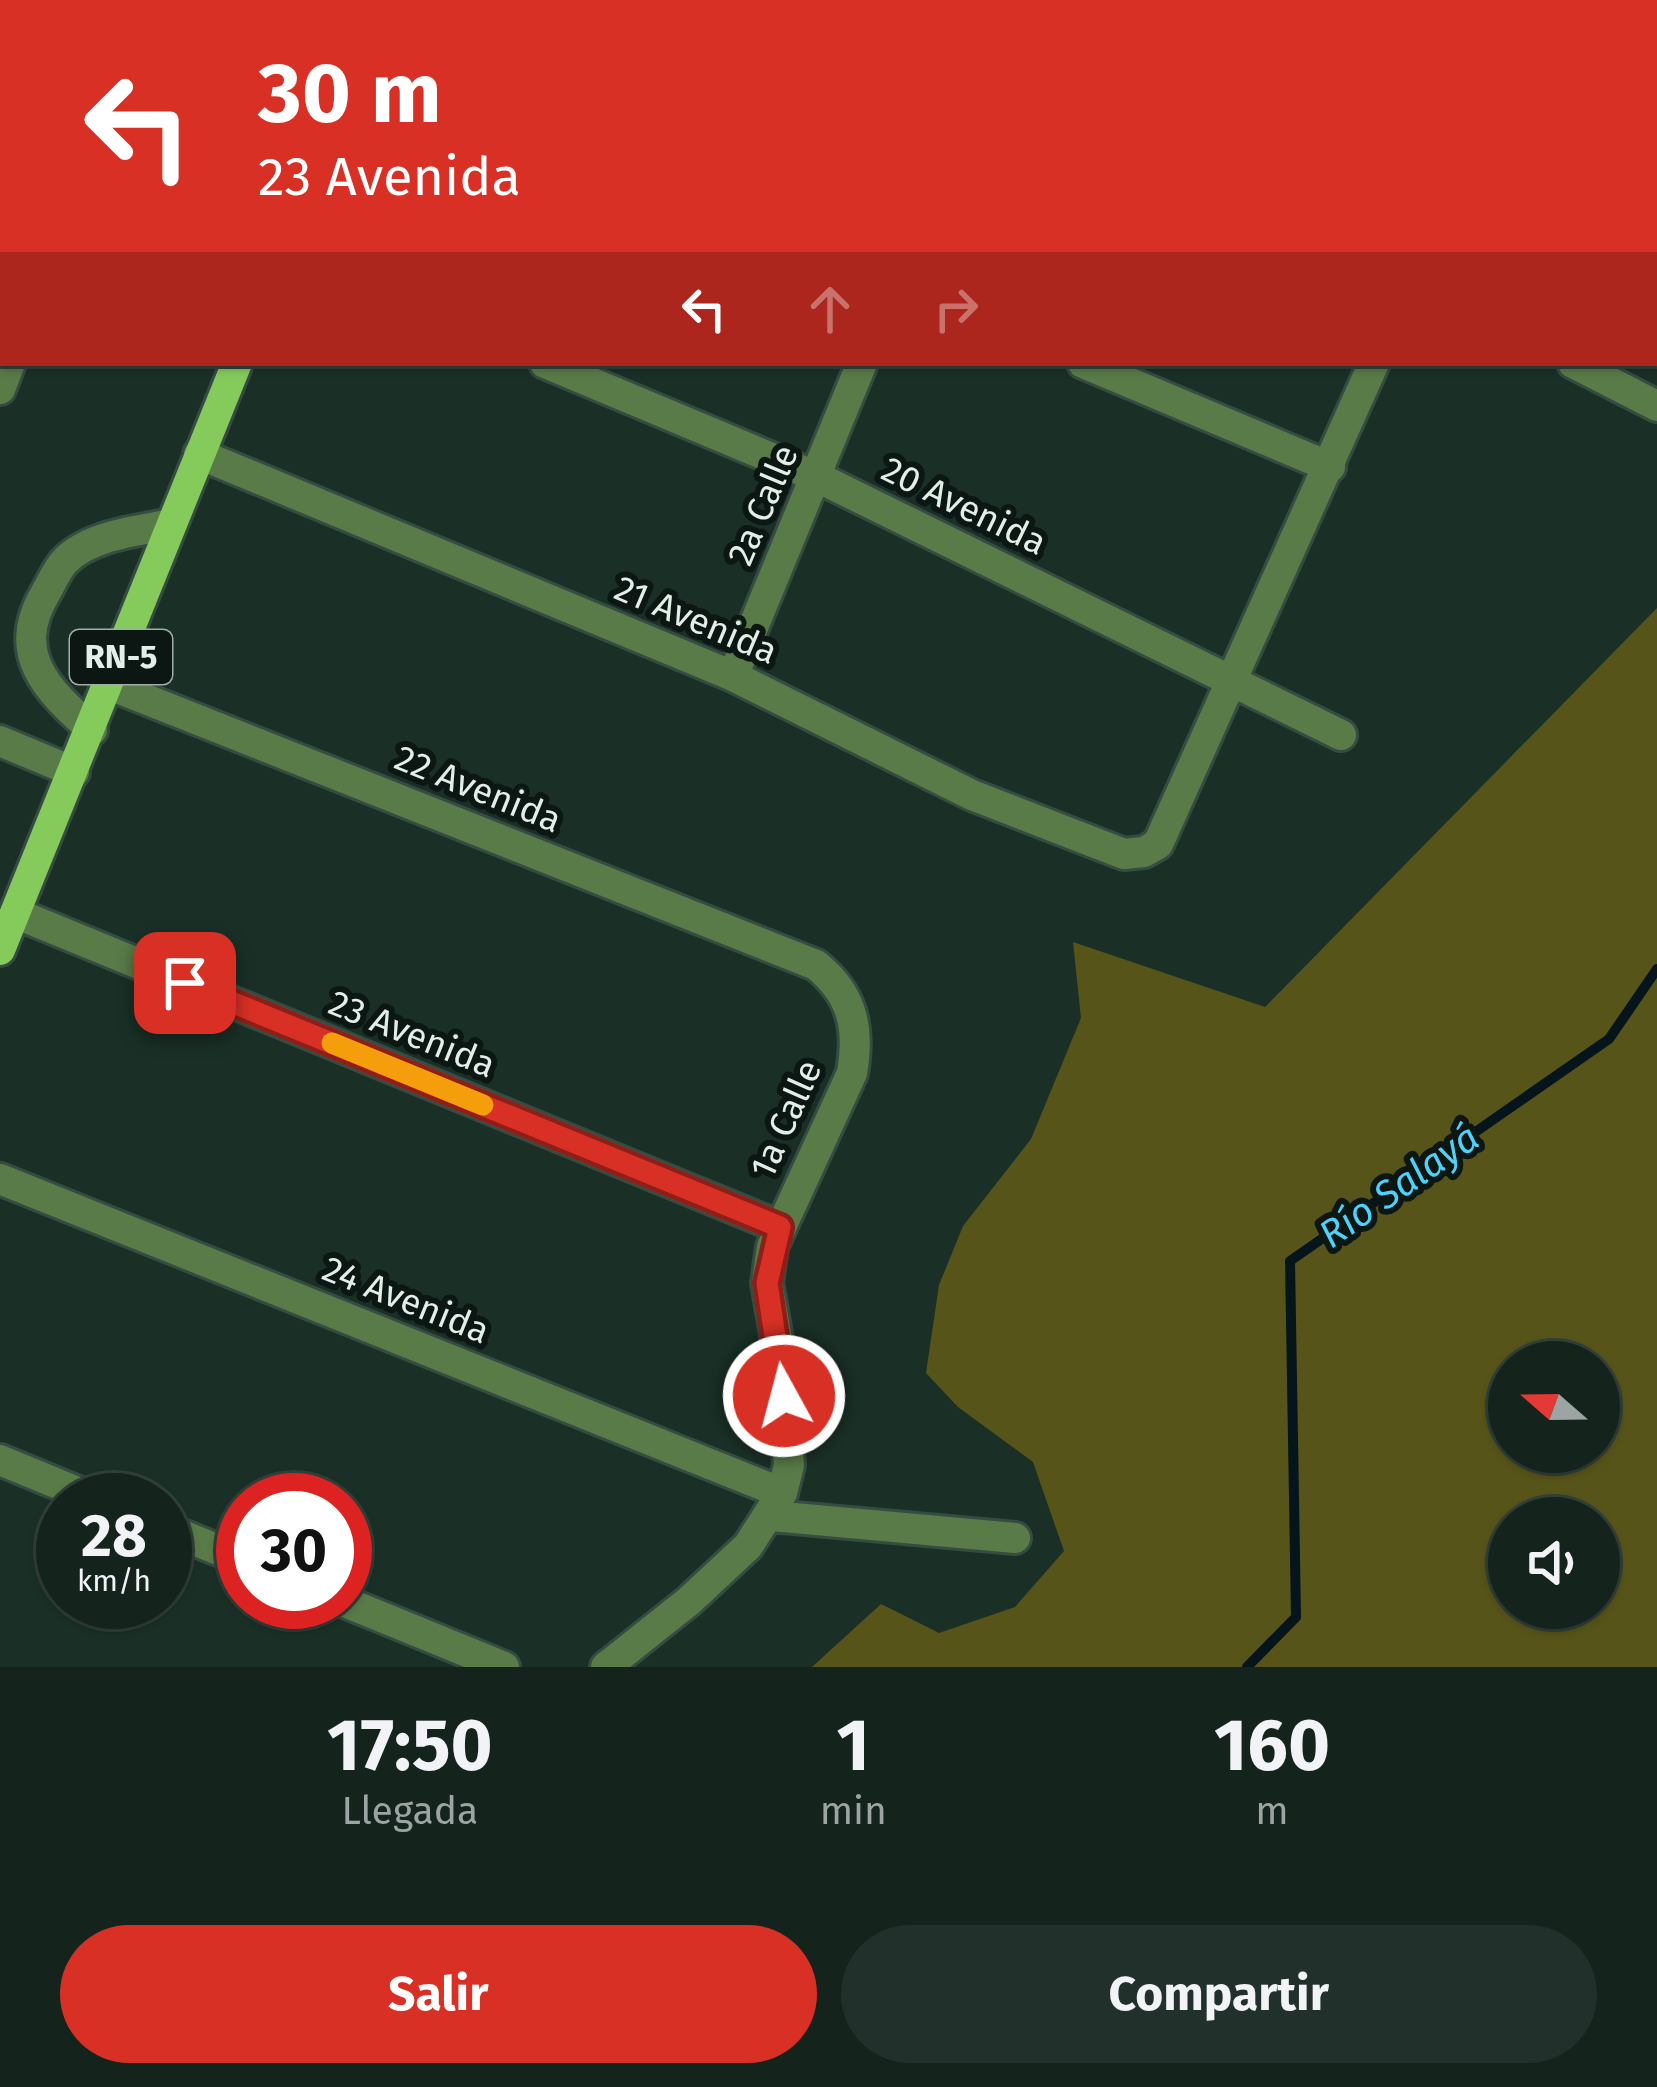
<!DOCTYPE html>
<html lang="es">
<head>
<meta charset="utf-8">
<style>
  :root { --surface:#14241d; --page:#21302a; --text:#f1f3f6; --muted:#9da4a4; --line:#33413b; --accent:#d93025 }
  body { margin:0; font-family:"Fira Sans",sans-serif; background:var(--page); color:var(--text); height:100vh; display:flex; flex-direction:column; font-size:45px; white-space:nowrap }
  * { box-sizing:border-box; margin:0 }
  p { font-size:39px; color:var(--muted) }
  .icon { flex:none; width:66px; height:66px; fill:none; stroke:currentColor; stroke-width:2; stroke-linecap:round; stroke-linejoin:round }
  .map { position:relative; height:1667px; overflow:hidden }
  .sheet { display:flex; flex-direction:column; background:var(--surface); flex:1 }
  .sheet>* { flex:none }
  .banner { position:absolute; left:0px; top:0px; width:1659px; height:366px; box-shadow:0 3px 9px #0004,0 0 0 3px var(--line); background:#d93025; color:#fff; overflow:hidden }
  .needle { width:78px; rotate:290deg }
  .fabs { position:absolute; left:1488px; top:1341px; display:grid; gap:24px }
  .fabs a { display:grid; place-items:center; width:132px; height:132px; border-radius:50%; background:var(--surface); box-shadow:0 3px 9px #0004,0 0 0 3px var(--line); font-size:60px }
  .speed { position:absolute; left:36px; top:1473px; display:flex; gap:24px; font-size:60px; font-weight:700; text-align:center }
  .speed>* { display:grid; place-content:center; width:156px; height:156px; border-radius:50%; background:var(--surface); box-shadow:0 3px 9px #0004,0 0 0 3px var(--line); line-height:1 }
  .speed small { font-size:30px; font-weight:400 }
  .speed .limit { border:18px solid #d22; background:#fff; color:#111 }
  .pin { position:absolute; display:grid; place-items:center; width:102px; height:102px; color:#fff; margin:-51px; border-radius:24px; box-shadow:0 6px 18px #0006 }
  .me { position:absolute; width:132px; margin:-66px; rotate:353deg; stroke-linejoin:round; filter:drop-shadow(0 0 9px #0008) }
  .turn { display:flex; align-items:center; gap:42px; height:252px; padding:0 60px; font-size:54px }
  .turn .icon { width:156px; height:156px; stroke-width:2.5 }
  .turn b { display:block; font-size:84px; line-height:102px }
  .lanes { display:flex; align-items:center; height:114px; padding:0 60px; background:#0003; justify-content:center; gap:60px; direction:ltr }
  .lanes .off { opacity:.35 }
  .eta { display:flex; justify-content:space-evenly; align-items:center; height:204px; text-align:center }
  .eta b { font-size:72px; font-weight:700; line-height:84px }
  .action { display:flex; gap:24px; margin-top:auto; padding:24px 60px }
  .action a { flex:1; height:138px; border-radius:72px; background:var(--accent); color:#fff; font-size:48px; font-weight:700; line-height:138px; text-align:center }
  .action a+a { background:var(--page); color:var(--text) }
  .map>svg:first-child { display:block }
  .green { fill:#575419; fill-rule:evenodd }
  .lines { fill:none; stroke-linecap:round; stroke-linejoin:round }
  .stream { stroke:#05151b; stroke-width:10 }
  .minor-casing { stroke:#364b42; stroke-width:36 }
  .major-casing { stroke:#364b42; stroke-width:36 }
  .minor { stroke:#597b48; stroke-width:30 }
  .major { stroke:#85cb5c; stroke-width:30 }
  .route-casing { stroke:#8d1f18; stroke-width:30 }
  .route { stroke:#d93025; stroke-width:21 }
  .slow { stroke:#f59e0b; stroke-width:21 }
  .labels { text-anchor:middle; dominant-baseline:central; stroke-width:12; stroke-linejoin:round; paint-order:stroke }
  .shield { fill:#0c1612; stroke:#a2aea8; stroke-width:3 }
  .shield-label { font-size:33px; font-weight:bold; fill:#e2efe8 }
  .street-label { font-size:36px; fill:#e2efe8; stroke:#0c1612 }
  .water-label { font-size:39px; font-style:italic; fill:#4dd2fc; stroke:#0c1612 }
</style>
</head>
<body>
<div class="map">
<svg width="1657" height="1667" viewBox="0 0 1657 1667">
  <rect width="100%" height="100%" fill="#1a3027"/>
  <path class="green" d="M 1657,608 L 1657,1667 L 812,1667 L 881,1604 L 939,1633 L 1015,1607 L 1064,1551 L 1033,1462 L 958,1407 L 926,1373 L 939,1285 L 963,1226 L 1031,1139 L 1081,1018 L 1073,942 L 1265,1007 ZM 1509,1362 L 1599,1362 L 1599,1452 L 1509,1452 ZM 1509,1518 L 1599,1518 L 1599,1608 L 1509,1608 Z"/>
  <g class="lines">
    <path class="stream" d="M 1247,1667 L 1296,1617 L 1290,1261 L 1609,1039 L 1657,969"/>
    <g class="minor-casing">
      <path id="minor" d="M 776,0 L 783,3
        M 1338,0 L 1345,3
        M 127,3 L 129,0
        M 1015,3 L 1017,0
        M 1,9 L 3,4
        M 1656,136 L 1657,137
        M 0,161 L 3,162
        M 545,363 L 817,477 L 1341,735
        M 1083,363 L 1330,467
        M 1573,363 L 1657,406
        M 0,389 L 10,363
        M 199,454 L 733,676 L 972,795 L 1124,854 L 1144,852 L 1158,844 L 1374,363
        M 733,676 L 862,363
        M 110,685 L 816,965 C 852,994 860,1027 852,1073 L 772,1247 L 767,1283 L 781,1362 L 789,1465 L 782,1493 L 748,1546 L 689,1601 L 606,1667
        M 92,730 C 47,690 10,654 45,594 C 51,584 57,569 65,561 C 90,535 138,531 172,524
        M 0,741 L 74,772
        M 15,913 L 780,1227
        M 0,1179 L 782,1493
        M 0,1460 L 97,1500
        M 772,1516 L 1015,1538
        M 165,1528 L 243,1560
        M 345,1602 L 504,1667"/>
    </g>
    <g class="major-casing">
      <path id="major" d="M 391,3 L 392,0
        M 0,950 L 237,363"/>
    </g>
    <use href="#minor" class="minor"/>
    <use href="#major" class="major"/>
  </g>
  <g class="lines">
    <g class="route-casing">
      <path id="route" d="M 185,983 L 780,1227 L 767,1283 L 784,1396"/>
    </g>
    <use href="#route" class="route"/>
    <path class="slow" d="M 332,1043 L 483,1105"/>
  </g>
  <g class="labels">
    <rect class="shield" x="70" y="630" width="102" height="54" rx="9"/>
    <g class="shield-label">
      <text x="121" y="657">RN-5</text>
    </g>
    <g class="street-label">
      <text transform="translate(763 505) rotate(-67)">2a Calle</text>
      <text transform="translate(964 506) rotate(26)">20 Avenida</text>
      <text transform="translate(696 620) rotate(23)">21 Avenida</text>
      <text transform="translate(478 789) rotate(22)">22 Avenida</text>
      <text transform="translate(412 1034) rotate(22)">23 Avenida</text>
      <text transform="translate(786 1119) rotate(-66)">1a Calle</text>
      <text transform="translate(406 1300) rotate(22)">24 Avenida</text>
    </g>
    <g class="water-label">
      <text transform="translate(1399 1186) rotate(-35)">Río Salayá</text>
    </g>
  </g>
</svg>
<div class="fabs">
<a><svg class="needle" viewBox="-14 -14 28 28"><path d="M0-13l5 13h-10z" fill="#e53935"/><path d="M0 13l5-13h-10z" fill="#9da4a4"/></svg></a>
<a><svg class="icon" aria-label="sound" viewBox="0 0 24 24"><path d="M4 9h4l5-4v14l-5-4H4zM17 9q2 3 0 6"/></svg></a>
</div>
<div class="speed"><div>28<small>km/h</small></div><div class="limit">30</div></div>
<div class="pin" style="left:185px;top:983px;background:#d93025"><svg class="icon" aria-label="arrive" viewBox="0 0 24 24"><path d="M6 21V4h12l-3 4 3 4H6"/></svg></div>
<svg class="me" style="left:784px;top:1396px" viewBox="-20 -20 40 40"><circle r="17" fill="#d93025" stroke="#fff" stroke-width="3"/><path d="M0-11L8 9 0 5-8 9z" fill="#fff"/></svg>
<div class="banner">
<div class="turn"><svg class="icon" aria-label="left" viewBox="0 0 24 24"><path d="M17 20v-9H6M10 6l-5 5 5 5"/></svg><div><b>30 m</b>23 Avenida</div></div>
<div class="lanes"><svg class="icon" aria-label="left" viewBox="0 0 24 24"><path d="M17 20v-9H6M10 6l-5 5 5 5"/></svg><svg class="icon off" aria-label="ahead" viewBox="0 0 24 24"><path d="M12 20V5M6 11l6-6 6 6"/></svg><svg class="icon off" aria-label="right" viewBox="0 0 24 24"><path d="M7 20v-9h11M14 6l5 5-5 5"/></svg></div>
</div>
</div>
<section class="sheet">
<div class="eta">
<div><b>17:50</b><p>Llegada</p></div>
<div><b>1</b><p>min</p></div>
<div><b>160</b><p>m</p></div>
</div>
<div class="action"><a>Salir</a><a>Compartir</a></div>
</section>
</body>
</html>
